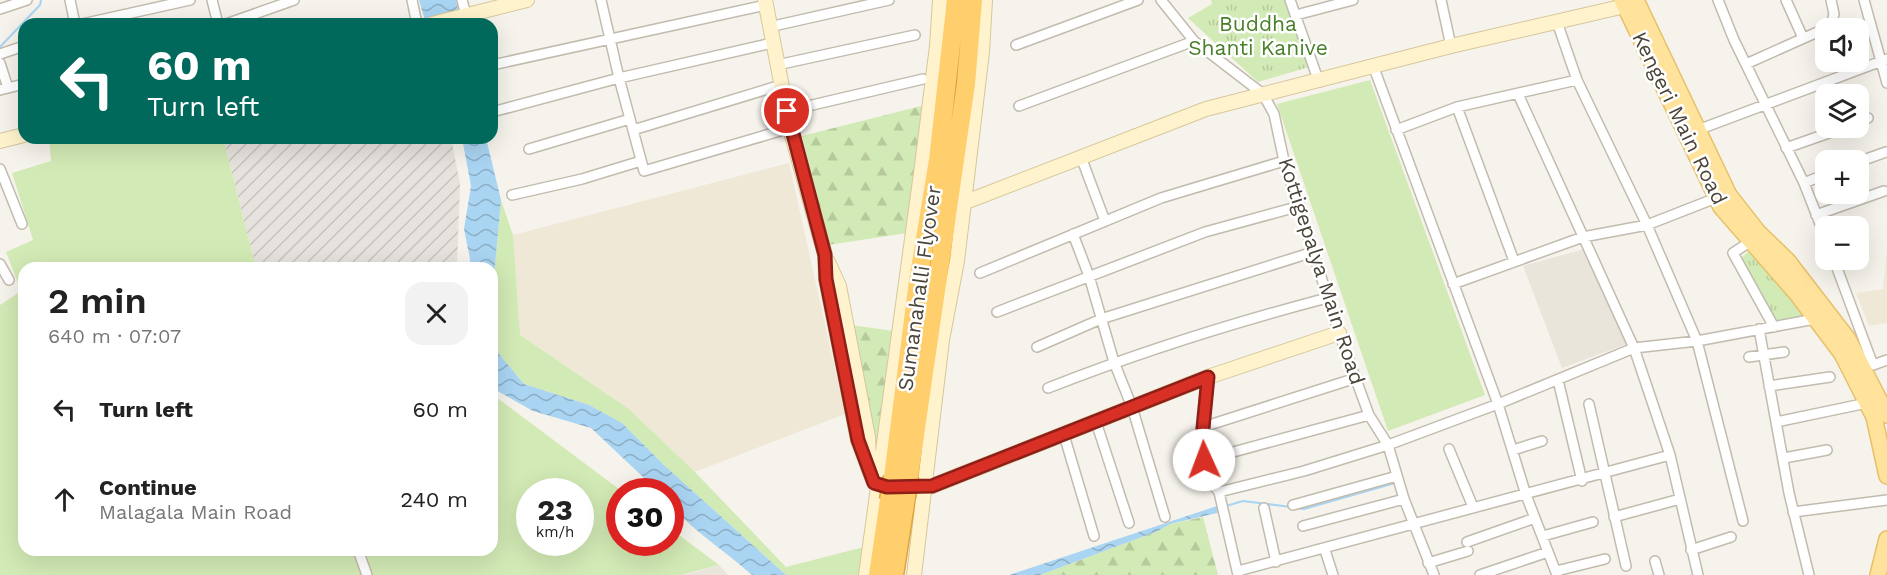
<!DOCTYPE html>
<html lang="en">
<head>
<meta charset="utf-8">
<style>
  :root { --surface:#fff; --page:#f2f2f2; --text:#222; --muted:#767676 }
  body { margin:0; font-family:"Work Sans",sans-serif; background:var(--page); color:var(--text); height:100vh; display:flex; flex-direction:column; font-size:22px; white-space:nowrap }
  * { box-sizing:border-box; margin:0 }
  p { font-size:20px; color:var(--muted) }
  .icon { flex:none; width:33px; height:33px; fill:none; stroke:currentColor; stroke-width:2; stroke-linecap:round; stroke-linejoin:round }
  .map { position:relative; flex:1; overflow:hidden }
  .sheet { position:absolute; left:18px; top:262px; width:480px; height:294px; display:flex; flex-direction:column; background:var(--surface); border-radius:18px; box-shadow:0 6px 24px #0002 }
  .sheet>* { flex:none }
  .top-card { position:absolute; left:18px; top:18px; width:480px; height:126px; border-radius:18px; box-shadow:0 6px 24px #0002; background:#00695c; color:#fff; overflow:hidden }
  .tools { position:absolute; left:1815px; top:18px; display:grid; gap:12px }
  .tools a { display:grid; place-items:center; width:54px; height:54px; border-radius:12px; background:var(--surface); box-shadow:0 6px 24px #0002; font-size:30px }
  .speed { position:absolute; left:516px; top:478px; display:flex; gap:12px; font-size:30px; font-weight:700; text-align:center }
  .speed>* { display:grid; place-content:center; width:78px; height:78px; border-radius:50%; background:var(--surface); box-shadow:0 6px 24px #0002; line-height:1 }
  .speed small { font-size:15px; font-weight:400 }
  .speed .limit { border:9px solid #d22; background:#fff; color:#111 }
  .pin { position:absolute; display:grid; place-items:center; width:51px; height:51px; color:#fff; margin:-26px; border:3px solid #fff; border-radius:50%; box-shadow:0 2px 6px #0007 }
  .me { position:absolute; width:66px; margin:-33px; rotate:358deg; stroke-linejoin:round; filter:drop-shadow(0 0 4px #0008) }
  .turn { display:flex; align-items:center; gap:21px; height:126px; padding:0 30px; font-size:27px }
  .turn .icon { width:78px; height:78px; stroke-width:2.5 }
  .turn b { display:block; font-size:42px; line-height:51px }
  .round { display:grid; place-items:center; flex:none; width:63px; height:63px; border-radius:18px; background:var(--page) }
  .overview { display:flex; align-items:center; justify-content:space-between; height:102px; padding:0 30px }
  h1 { font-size:36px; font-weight:600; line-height:45px }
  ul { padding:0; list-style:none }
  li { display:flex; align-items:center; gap:18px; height:90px; padding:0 30px }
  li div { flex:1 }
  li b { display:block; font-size:22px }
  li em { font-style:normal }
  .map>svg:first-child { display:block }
  .residential { fill:#eae5da }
  .industrial { fill:url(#industrial-furrows) }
  .education { fill:#efe8d6 }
  .green { fill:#d2eab5; fill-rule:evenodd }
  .forest { fill:url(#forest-firs) }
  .park { fill:url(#park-tufts) }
  .water { fill:url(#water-waves) }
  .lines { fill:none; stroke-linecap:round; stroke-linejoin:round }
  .stream { stroke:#a9d4f2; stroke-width:2 }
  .street-casing { stroke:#c2bbae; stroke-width:12 }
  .secondary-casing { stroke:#d6c79b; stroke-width:16 }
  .primary-casing { stroke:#e6c16a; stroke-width:18 }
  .highway-casing { stroke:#e0a43c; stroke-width:21 }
  .street { stroke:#fff; stroke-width:9 }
  .secondary { stroke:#fff3cd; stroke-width:14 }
  .primary { stroke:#ffe39c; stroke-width:15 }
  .highway { stroke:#ffcf6e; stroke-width:18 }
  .highway-bridge-casing { stroke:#e0a43c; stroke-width:21; stroke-linecap:butt }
  .highway-bridge { stroke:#ffcf6e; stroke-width:18 }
  .route-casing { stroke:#8d1f18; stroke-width:15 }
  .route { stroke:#d93025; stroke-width:10 }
  .labels { text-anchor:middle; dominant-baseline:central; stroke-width:5; stroke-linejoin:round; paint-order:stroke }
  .park-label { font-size:21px; fill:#4a7f2a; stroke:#fff }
  .street-label { font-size:21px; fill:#4b4439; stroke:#fff }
</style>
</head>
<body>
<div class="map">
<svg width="1887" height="575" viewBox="0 0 1887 575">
  <defs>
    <pattern id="industrial-furrows" width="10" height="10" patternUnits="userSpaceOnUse" patternTransform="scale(1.5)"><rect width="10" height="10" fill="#e6e2dd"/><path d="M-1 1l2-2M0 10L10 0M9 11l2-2" fill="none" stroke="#c7c3be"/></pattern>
    <pattern id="forest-firs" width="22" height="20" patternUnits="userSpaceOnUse" patternTransform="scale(1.5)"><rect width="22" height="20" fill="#d2eab5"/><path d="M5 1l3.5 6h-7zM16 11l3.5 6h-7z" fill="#b6ca9c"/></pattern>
    <pattern id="park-tufts" width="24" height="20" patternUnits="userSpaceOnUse" patternTransform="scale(1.5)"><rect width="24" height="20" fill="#d2eab5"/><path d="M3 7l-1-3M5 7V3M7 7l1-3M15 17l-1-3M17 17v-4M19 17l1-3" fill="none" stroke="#b6ca9c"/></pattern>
    <pattern id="water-waves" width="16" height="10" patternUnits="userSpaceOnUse" patternTransform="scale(1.5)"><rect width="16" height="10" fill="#a9d4f2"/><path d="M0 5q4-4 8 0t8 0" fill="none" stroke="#8caec5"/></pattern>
  </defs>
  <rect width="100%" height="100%" fill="#f6f3ec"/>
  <path class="residential" d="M 1584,249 L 1627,344 L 1562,368 L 1523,266 Z
    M 719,565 L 728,575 L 680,575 L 695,572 Z"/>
  <path class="industrial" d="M 223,138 L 451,138 L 460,184 L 457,266 L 442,268 L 256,268 Z"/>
  <path class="education" d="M 789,163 L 845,414 L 695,472 L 629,409 L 520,335 L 513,235 Z
    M 1887,250 L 1887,323 L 1869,326 L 1856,293 L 1883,289 Z"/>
  <path class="green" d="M 1370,80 L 1485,395 L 1388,431 L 1277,104 Z
    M 49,138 L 223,138 L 256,268 L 24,268 L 24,550 L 492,550 L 492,394 L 623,492 L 620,492 L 620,543 L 670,543 L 671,529 L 719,565 L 680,575 L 0,575 L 0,305 L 21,291 L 6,252 L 33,240 L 12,173 L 51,161 ZM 530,492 L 580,492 L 580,543 L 530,543 Z
    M 501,200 L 513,235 L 520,335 L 629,409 L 695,472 L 786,567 L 864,547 L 860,575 L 786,575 L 665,466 L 622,423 L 589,405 L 524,384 L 499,354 L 492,322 L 492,298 Z"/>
  <path class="forest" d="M 925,105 L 907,233 L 828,245 L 802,136 Z
    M 851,325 L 894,331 L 880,439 L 874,440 Z
    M 1203,517 L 1218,575 L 1040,575 L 1158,531 L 1170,524 Z"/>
  <path class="park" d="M 1211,0 L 1284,0 L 1309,67 L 1258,82 L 1188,18 L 1212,4 Z
    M 1751,249 L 1804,315 L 1777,323 L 1740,259 Z"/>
  <path class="water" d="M 419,0 L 456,0 L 461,24 L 426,24 Z
    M 462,138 L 486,138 L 501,200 L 492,298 L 492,268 L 469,268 L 470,259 L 464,229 L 471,186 Z
    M 492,322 L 499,354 L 524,384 L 589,405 L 622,423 L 665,466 L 786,575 L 752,575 C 725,551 694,532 671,505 L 670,492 L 659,492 L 591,428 L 533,411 L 492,388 Z
    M 1220,505 L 1221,512 L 1170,524 L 1158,531 L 1040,575 L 1009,575 Z"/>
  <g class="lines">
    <path class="stream" d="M 0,47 L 40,5 L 41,0
      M 1226,506 L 1243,501 L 1291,507
      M 1297,508 L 1304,509 L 1395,483"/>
    <g class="street-casing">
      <path id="street" d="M 70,0 L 75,24
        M 212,0 L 218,24
        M 412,0 L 417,24
        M 462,0 L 466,15
        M 601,0 L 619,78 L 644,171 L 790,128
        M 1161,0 L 1194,41 L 1263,94 L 1274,114 L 1284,161 L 1339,333 L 1369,415 L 1388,445 L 1404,499 L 1434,575
        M 1290,0 L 1319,82
        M 1441,0 L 1451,46
        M 1718,0 L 1734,40 L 1804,183 L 1826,239
        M 1786,0 L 1803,38
        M 1864,0 L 1887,83
        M 0,9 L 27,0
        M 1296,15 L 1353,0
        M 1557,22 L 1577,80 L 1647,225 L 1697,341 L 1743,521
        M 82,24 L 190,0
        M 226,24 L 294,0
        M 769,27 L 889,0
        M 1016,45 L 1138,0
        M 0,54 L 24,46
        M 0,63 L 8,88
        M 1746,64 L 1831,26 L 1834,14 L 1831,0
        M 492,65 L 766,5
        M 777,65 L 915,35
        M 1374,68 L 1498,404 L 1526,495 L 1557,575
        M 0,90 L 24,84
        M 1518,94 L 1634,348 L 1670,455 L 1698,575
        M 1019,106 L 1194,41
        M 1457,107 L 1514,261
        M 787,111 L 923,79
        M 492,112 L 619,78 L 772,43
        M 1858,122 L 1868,118
        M 633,130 L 781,85
        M 1396,130 L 1457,107 L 1577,80
        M 1695,131 L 1887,59
        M 1786,148 L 1843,128
        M 529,149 L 630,119
        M 1081,157 L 1105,221
        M 1858,162 L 1886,152
        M 0,169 L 22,224
        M 1804,183 L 1826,174
        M 512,195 L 582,179 L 641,161
        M 1816,215 L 1884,191
        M 1073,234 L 1089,276 L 1114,362 L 1132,407 L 1165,517
        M 1751,241 L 1733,253 L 1774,327
        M 1834,260 L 1873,365 L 1887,360
        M 0,264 L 9,280
        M 980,273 L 1161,198 L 1284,161
        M 1453,284 L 1583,237 L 1647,225 L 1716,198
        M 997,312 L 1205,232 L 1300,206
        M 1759,329 L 1789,493 L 1809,575
        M 1037,347 L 1101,319 L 1313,252
        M 1749,357 L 1784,352
        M 1208,377 L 1203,427 L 1204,460 L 1209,480 L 1219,492 L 1238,575
        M 1558,380 L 1582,481
        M 1769,386 L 1830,377
        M 1048,388 C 1140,352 1232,323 1327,298
        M 1589,404 L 1626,566
        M 1096,422 L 1129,523
        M 1776,422 L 1867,403
        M 1203,427 L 1356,378
        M 1064,435 L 1094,536
        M 1449,449 L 1473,507
        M 1513,450 L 1542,441
        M 1784,458 L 1827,450
        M 1204,460 L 1369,415
        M 1219,492 L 1304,471 L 1388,445 L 1498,404 L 1634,348 L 1697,341 L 1815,319
        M 1293,505 L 1397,476
        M 1264,508 L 1276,562
        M 1793,512 L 1887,500
        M 1614,517 L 1680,499
        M 1303,526 L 1404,499
        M 1543,536 L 1593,522
        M 1467,542 L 1535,518
        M 358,550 L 367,575
        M 1325,550 L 1333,575
        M 1691,550 L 1731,537
        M 1655,561 L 1659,575
        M 1428,563 L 1468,551
        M 1238,571 L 1670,455
        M 1556,571 L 1605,559
        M 1480,575 L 1548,552"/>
    </g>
    <g class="secondary-casing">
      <path id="secondary" d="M 765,0 L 790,128 L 825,255 L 826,279 L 858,440 L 874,483 L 877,485 L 932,486 L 1208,377 L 1339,333
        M 432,24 L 527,0
        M 0,141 L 24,135
        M 963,203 L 1206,109 L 1451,46 L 1625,6
        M 828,262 L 839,286 L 868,437 L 869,460
        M 866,575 L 922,166 L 937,46 L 940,0
        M 914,575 L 942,340 L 957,261 L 982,52 L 985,0"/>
    </g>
    <g class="primary-casing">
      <path id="primary" d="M 1622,0 L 1721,207 L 1797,294 L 1842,354 L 1874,417 L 1887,476
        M 1636,0 L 1729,195 L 1758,232 L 1788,261 L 1848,339 L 1887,415
        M 1878,575 L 1887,539"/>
    </g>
    <g class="highway-casing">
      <path id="highway" d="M 909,476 L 966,84 L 973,0
        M 893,477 L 918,281 L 938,160 L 956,0
        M 878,575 L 889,500
        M 894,575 L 906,497"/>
    </g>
    <use href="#street" class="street"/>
    <use href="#secondary" class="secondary"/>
    <use href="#primary" class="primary"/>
    <use href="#highway" class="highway"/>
    <g class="highway-bridge-casing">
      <path id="highway-bridge" d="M 906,497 L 909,476
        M 889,500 L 893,477"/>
    </g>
    <use href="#highway-bridge" class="highway-bridge"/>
  </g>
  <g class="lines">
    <g class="route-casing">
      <path id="route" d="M 787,111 L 825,255 L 826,279 L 858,440 L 874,483 L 887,487 L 932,486 L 1208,377 L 1203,428 L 1204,460"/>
    </g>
    <use href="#route" class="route"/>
  </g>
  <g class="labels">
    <g class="park-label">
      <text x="1258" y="23">Buddha<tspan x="1258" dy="24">Shanti Kanive</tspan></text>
    </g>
    <g class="street-label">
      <text transform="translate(1680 118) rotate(64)">Kengeri Main Road</text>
      <text transform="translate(1322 271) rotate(72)">Kottigepalya Main Road</text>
      <text transform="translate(919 288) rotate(-82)">Sumanahalli Flyover</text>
    </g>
  </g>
</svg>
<div class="tools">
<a><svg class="icon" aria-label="sound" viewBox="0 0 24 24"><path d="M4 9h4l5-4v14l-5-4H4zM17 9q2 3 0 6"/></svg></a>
<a><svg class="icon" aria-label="layers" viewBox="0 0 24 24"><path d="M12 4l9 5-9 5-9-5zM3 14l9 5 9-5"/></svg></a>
<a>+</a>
<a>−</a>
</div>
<div class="speed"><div>23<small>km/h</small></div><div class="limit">30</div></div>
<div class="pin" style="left:787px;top:111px;background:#d93025"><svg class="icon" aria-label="arrive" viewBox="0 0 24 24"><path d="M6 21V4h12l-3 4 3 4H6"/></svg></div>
<svg class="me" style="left:1204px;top:460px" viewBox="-20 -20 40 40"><circle r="19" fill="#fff"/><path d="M0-13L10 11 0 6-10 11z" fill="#d93025"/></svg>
<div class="top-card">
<div class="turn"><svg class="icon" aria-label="left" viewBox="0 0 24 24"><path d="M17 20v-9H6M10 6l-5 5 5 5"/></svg><div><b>60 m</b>Turn left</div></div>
</div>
<section class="sheet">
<div class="overview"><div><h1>2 min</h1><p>640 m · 07:07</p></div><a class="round"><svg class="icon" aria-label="close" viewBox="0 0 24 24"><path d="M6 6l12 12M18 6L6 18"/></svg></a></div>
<ul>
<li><svg class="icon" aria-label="left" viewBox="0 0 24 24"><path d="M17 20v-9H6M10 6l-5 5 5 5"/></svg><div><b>Turn left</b></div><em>60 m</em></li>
<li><svg class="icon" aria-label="ahead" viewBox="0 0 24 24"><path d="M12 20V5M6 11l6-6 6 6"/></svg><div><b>Continue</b><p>Malagala Main Road</p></div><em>240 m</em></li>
</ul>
</section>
</div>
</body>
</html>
